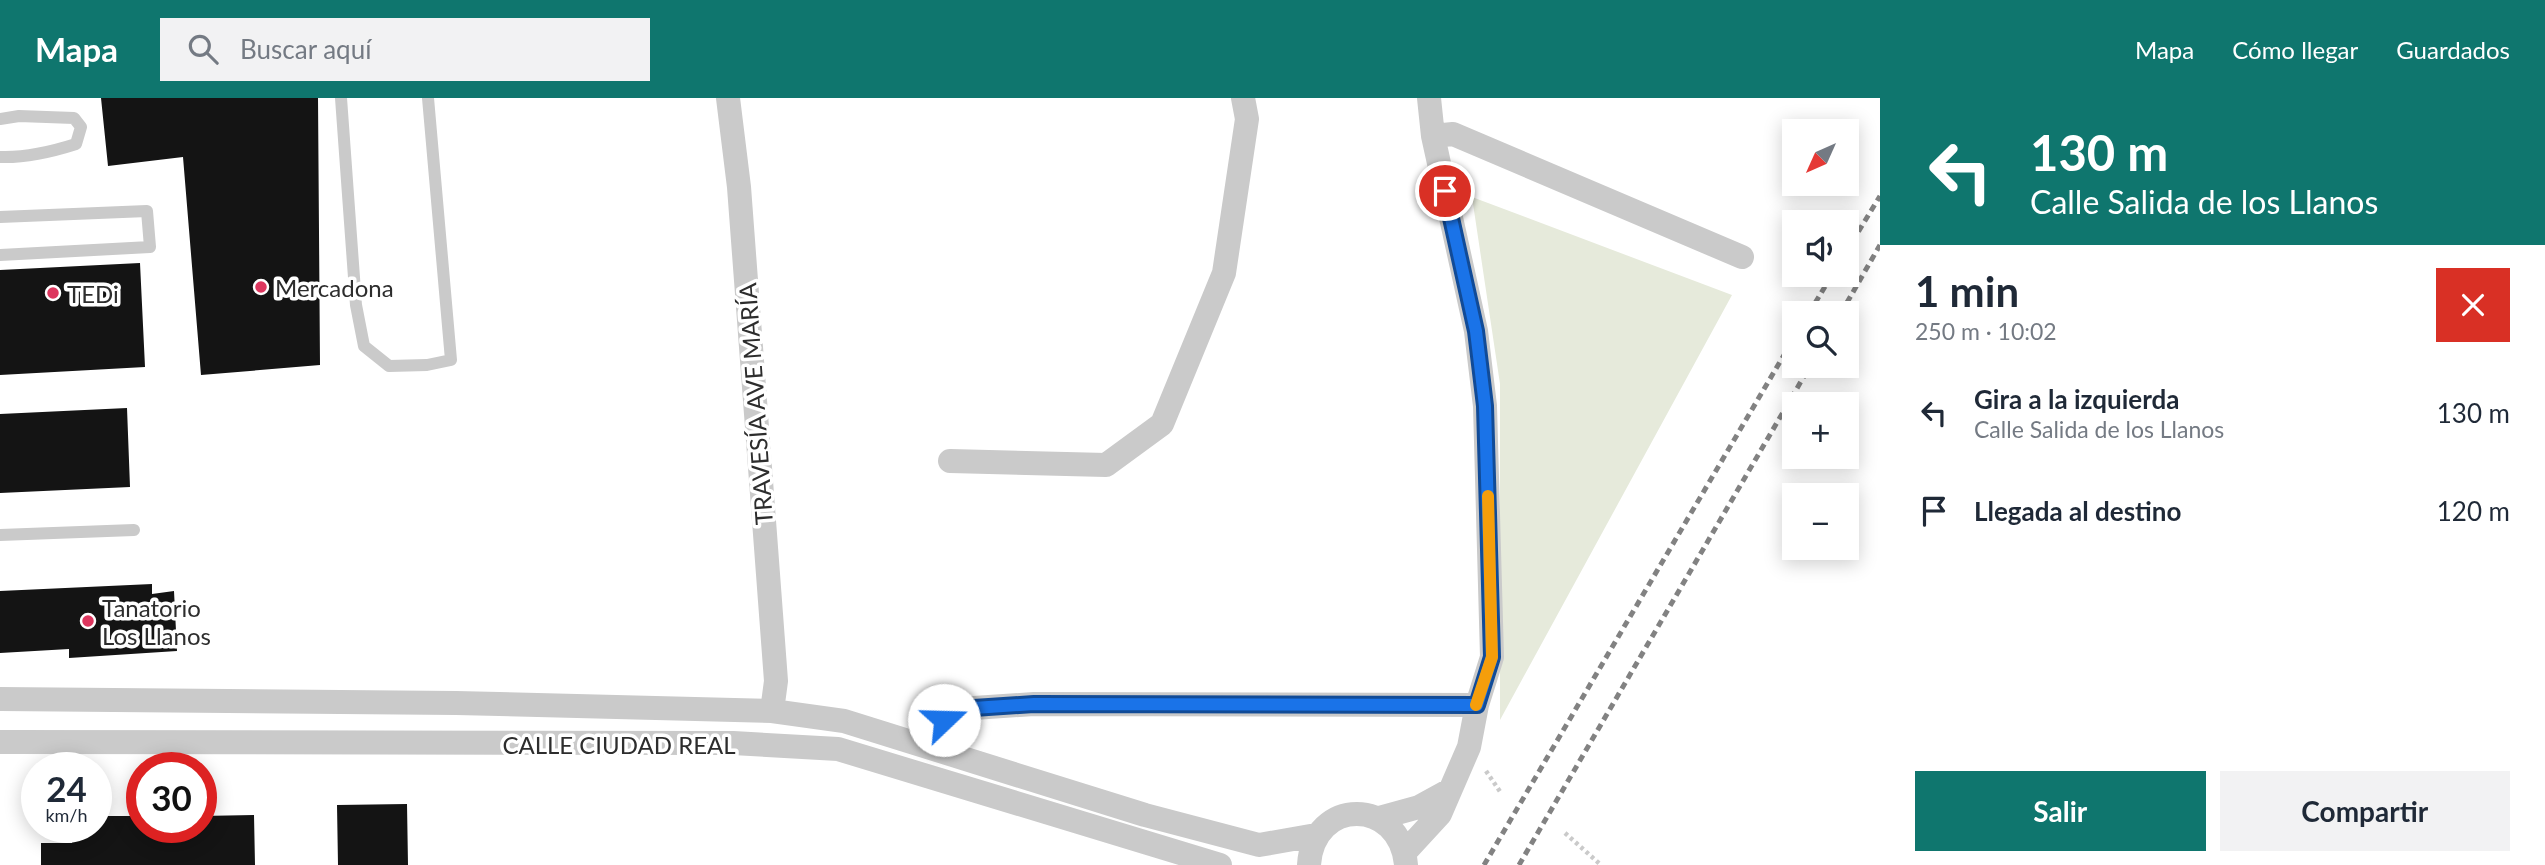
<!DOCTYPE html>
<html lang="es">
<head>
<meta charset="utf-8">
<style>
  :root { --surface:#fff; --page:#f2f2f3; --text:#1f2937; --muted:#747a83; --accent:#0f766e }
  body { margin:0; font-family:Lato,sans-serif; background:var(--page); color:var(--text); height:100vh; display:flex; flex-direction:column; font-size:26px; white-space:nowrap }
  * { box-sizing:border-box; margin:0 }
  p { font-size:23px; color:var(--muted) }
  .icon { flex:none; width:38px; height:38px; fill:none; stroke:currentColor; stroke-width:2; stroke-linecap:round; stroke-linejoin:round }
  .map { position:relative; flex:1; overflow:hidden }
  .details { display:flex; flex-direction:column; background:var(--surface); width:665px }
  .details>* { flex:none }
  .banner { background:#0f766e; color:#fff; overflow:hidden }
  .needle { width:46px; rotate:225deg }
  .buttons { position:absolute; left:1782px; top:21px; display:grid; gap:14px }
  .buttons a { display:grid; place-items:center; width:77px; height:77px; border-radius:0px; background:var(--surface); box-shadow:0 4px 18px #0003; font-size:35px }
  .speed { position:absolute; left:21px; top:654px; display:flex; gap:14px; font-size:35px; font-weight:700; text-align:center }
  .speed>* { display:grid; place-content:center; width:91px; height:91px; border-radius:50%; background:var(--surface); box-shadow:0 4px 18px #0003; line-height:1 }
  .speed small { font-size:18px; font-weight:400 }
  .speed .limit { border:10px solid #d22; background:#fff; color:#111 }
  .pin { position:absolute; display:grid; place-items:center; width:60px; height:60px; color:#fff; margin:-30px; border:4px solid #fff; border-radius:50%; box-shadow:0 2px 7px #0007 }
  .me { position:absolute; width:77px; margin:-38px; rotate:69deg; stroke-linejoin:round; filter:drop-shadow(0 0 5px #0008) }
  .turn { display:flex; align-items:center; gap:24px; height:147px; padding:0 35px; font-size:32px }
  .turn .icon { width:91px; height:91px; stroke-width:2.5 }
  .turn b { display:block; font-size:49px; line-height:60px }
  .round { display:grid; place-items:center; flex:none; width:74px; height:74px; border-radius:0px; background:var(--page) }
  .head { display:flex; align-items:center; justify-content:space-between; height:119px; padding:0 35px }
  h1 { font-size:42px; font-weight:700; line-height:52px }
  .primary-button { display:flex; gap:14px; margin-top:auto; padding:14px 35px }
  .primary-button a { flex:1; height:80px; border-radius:0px; background:var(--accent); color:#fff; font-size:28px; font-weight:700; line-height:80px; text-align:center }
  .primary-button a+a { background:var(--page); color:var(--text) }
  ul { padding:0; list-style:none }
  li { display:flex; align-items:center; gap:21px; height:98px; padding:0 35px }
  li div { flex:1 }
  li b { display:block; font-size:26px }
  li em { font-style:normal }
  header { display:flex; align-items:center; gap:42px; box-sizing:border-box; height:98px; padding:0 35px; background:var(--accent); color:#fff }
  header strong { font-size:33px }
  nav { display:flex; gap:38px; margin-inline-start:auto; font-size:24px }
  .search { width:490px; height:63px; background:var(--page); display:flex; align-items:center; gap:18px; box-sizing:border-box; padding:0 24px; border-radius:0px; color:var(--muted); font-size:26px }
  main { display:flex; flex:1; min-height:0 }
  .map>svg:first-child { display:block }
  .green { fill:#e6eadb }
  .building { fill:#141414 }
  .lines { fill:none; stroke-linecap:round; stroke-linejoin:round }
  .path { stroke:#cacaca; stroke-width:4.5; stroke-dasharray:3.5 3.5; stroke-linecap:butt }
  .service { stroke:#cacaca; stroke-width:12 }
  .minor { stroke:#cacaca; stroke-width:24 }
  .rail { stroke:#828282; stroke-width:5; stroke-dasharray:7 5; stroke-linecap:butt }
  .route-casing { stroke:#114b97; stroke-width:18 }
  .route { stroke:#1a73e8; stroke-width:12 }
  .slow { stroke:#f59e0b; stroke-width:12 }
  .poi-dot { fill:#dd365e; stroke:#fff; stroke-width:2.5 }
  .labels { text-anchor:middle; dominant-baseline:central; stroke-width:7; stroke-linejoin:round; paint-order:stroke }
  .poi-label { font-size:24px; fill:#2d2d2d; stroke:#fff; text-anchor:start }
  .street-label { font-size:24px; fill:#2d2d2d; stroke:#fff }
</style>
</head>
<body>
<header>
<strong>Mapa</strong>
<div class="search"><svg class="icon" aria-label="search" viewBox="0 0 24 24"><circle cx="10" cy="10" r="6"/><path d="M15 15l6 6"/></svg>Buscar aquí</div>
<nav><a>Mapa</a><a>Cómo llegar</a><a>Guardados</a></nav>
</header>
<main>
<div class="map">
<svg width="1880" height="767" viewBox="0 0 1880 767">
  <rect width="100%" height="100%" fill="#fff"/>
  <path class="green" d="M 1472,99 L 1732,197 L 1500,622 L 1500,286 Z"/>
  <path class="building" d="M 101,0 L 318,0 L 320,267 L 201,277 L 183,59 L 108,68 Z
    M 140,165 L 145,269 L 0,277 L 0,172 Z
    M 127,310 L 130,389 L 0,395 L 0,316 Z
    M 152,486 L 152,496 L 174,493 L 177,553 L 69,560 L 69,551 L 0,555 L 0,493 Z
    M 407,706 L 408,767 L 338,767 L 337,707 Z
    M 254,717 L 255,767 L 41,767 L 41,745 L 72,745 L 73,730 L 96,730 L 96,718 L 142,718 L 142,730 L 201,730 L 201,718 Z"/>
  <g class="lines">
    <path class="path" d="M 1486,673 L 1501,695
      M 1565,735 L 1601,767"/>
    <path class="service" d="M 341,0 L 356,207 L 364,248 L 389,268 L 427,267 L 451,262 L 428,0
      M 0,21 L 19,18 L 74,20 L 81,29 L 76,46 C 51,54 26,60 0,59
      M 0,119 L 147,113 L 150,149 L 0,157
      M 0,437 L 134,432"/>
    <path class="minor" d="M 728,0 L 739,89 L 776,583 L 772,613
      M 1433,38 L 1453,36 L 1742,159
      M 950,363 L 1106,367 L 1162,326 L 1224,175 L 1247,21 L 1243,0
      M 0,601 L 456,605 L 772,613 L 844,623 L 1145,717 L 1259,747 L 1316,737
      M 0,644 L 733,645 L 838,651 L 1220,767
      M 913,644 L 959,611 L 1034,606 L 1477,607
      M 1379,720 L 1419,709 L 1450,692
      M 1405,754 L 1440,716 L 1469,649 L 1477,607 L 1492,559 L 1485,308 L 1476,233 L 1433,38 L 1429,0
      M 1309,767 C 1313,699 1400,699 1406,767"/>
    <path class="rail" d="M 1846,154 L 1880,98
      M 1809,215 L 1832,177
      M 1841,215 L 1880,147
      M 1484,767 L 1794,240
      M 1519,767 L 1810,268"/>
  </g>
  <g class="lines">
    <g class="route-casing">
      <path id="route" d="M 944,622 L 959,611 L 1034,606 L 1477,607 L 1492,559 L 1485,308 L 1476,233 L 1445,93"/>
    </g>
    <use href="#route" class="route"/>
    <path class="slow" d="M 1476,607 L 1492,559 L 1488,398"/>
  </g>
  <g class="poi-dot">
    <circle cx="261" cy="189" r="7"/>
    <circle cx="53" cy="195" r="7"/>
    <circle cx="88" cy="523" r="7"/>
  </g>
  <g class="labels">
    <g class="poi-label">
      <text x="275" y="189">Mercadona</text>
      <text x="67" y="195">TEDi</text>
      <text x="102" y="509">Tanatorio<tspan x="102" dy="28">Los Llanos</tspan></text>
    </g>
    <g class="street-label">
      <text transform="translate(755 306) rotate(-94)">TRAVESÍA AVE MARÍA</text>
      <text x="619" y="646">CALLE CIUDAD REAL</text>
    </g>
  </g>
</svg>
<div class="buttons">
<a><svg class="needle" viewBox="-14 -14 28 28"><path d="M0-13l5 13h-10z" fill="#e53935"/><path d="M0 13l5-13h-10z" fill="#747a83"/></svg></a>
<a><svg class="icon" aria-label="sound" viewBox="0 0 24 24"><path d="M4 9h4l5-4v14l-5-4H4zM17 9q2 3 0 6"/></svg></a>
<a><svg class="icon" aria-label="search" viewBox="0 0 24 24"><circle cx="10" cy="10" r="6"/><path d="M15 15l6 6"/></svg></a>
<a>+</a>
<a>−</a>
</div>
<div class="speed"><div>24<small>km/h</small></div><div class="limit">30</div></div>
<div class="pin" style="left:1445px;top:93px;background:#d93025"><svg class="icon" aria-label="arrive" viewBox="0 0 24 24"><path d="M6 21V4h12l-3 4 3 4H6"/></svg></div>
<svg class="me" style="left:944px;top:622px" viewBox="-20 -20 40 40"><circle r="19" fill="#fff"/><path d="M0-13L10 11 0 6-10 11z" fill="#1a73e8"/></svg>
</div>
<section class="details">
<div class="banner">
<div class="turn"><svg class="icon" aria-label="left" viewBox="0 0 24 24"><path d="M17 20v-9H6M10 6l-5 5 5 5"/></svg><div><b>130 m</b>Calle Salida de los Llanos</div></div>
</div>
<div class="head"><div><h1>1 min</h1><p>250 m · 10:02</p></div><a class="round" style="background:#d93025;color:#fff"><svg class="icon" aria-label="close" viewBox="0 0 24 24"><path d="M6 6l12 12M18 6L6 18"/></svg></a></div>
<ul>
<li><svg class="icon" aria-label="left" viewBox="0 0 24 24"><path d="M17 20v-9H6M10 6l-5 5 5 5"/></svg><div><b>Gira a la izquierda</b><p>Calle Salida de los Llanos</p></div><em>130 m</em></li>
<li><svg class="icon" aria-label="arrive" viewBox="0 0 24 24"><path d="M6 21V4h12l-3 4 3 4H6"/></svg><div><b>Llegada al destino</b></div><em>120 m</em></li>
</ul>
<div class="primary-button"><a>Salir</a><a>Compartir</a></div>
</section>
</main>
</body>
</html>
